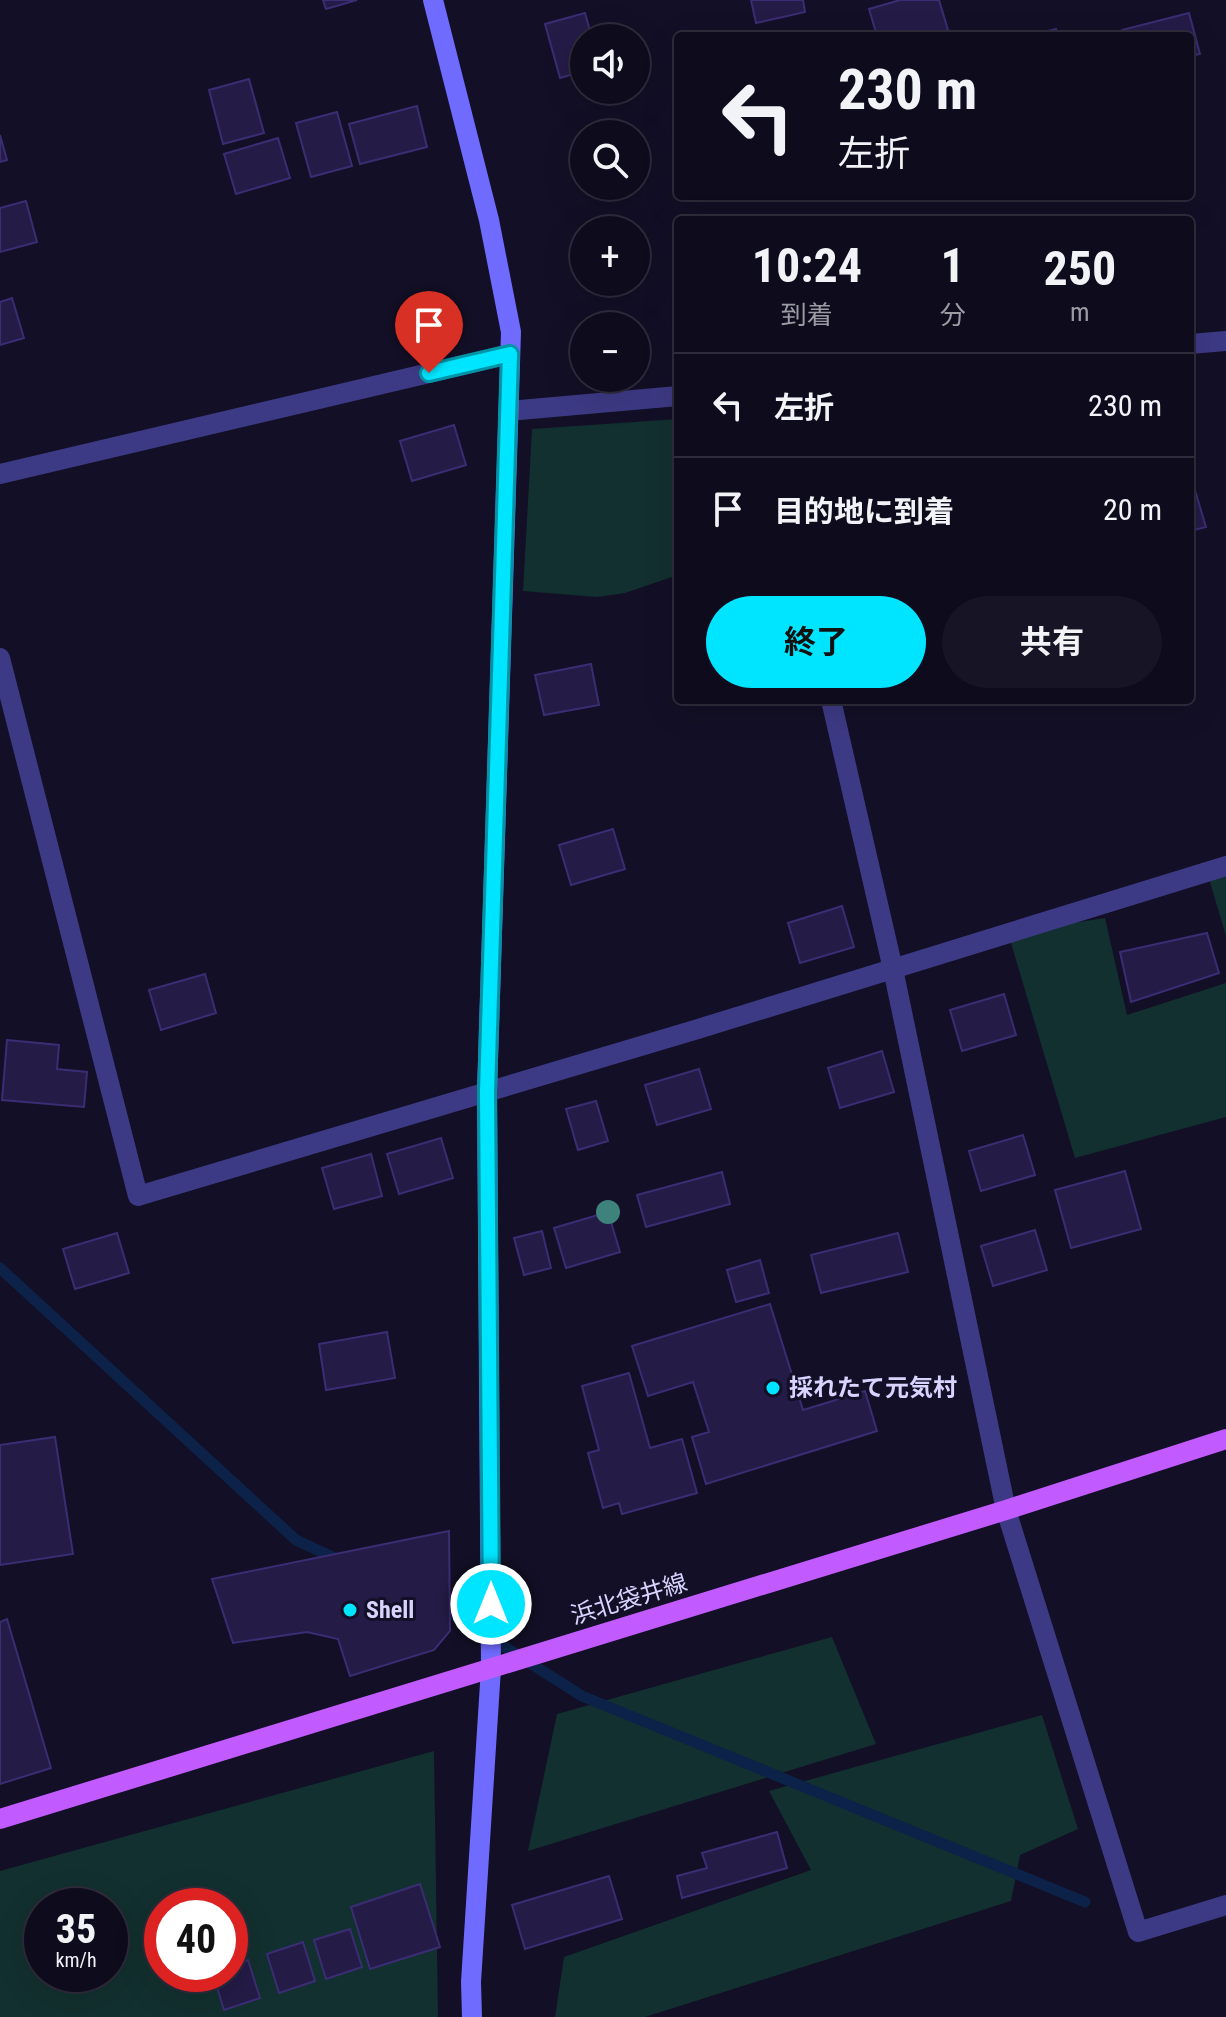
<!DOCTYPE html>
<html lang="ja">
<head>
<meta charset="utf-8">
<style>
  :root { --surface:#0e0b1c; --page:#171425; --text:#f1f3f6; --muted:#9b9ba3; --line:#2e2b3b; --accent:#00e5ff }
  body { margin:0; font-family:"Roboto Condensed","Noto Sans JP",sans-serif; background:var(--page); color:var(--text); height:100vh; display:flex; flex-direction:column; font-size:30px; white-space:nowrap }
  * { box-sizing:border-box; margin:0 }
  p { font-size:26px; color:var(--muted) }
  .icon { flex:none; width:44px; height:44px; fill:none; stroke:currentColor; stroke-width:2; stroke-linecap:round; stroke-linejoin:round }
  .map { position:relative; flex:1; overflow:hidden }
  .drawer { position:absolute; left:674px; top:216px; width:520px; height:488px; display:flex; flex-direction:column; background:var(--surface); border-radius:8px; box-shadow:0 8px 32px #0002,0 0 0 2px var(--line) }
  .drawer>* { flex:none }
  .top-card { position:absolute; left:674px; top:32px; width:520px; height:168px; border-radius:8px; box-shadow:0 8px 32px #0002,0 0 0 2px var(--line); background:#0e0b1c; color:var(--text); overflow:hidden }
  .fabs { position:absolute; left:570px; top:24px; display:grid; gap:16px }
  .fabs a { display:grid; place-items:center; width:80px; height:80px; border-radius:50%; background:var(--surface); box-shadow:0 8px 32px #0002,0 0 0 2px var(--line); font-size:40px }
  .speed { position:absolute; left:24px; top:1888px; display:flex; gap:16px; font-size:40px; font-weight:700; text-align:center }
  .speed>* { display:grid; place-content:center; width:104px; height:104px; border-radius:50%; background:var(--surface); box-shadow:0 8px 32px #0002,0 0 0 2px var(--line); line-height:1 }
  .speed small { font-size:20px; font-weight:400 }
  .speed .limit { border:12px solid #d22; background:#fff; color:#111 }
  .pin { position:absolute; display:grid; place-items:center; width:68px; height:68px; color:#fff; margin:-82px -34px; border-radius:50% 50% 50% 0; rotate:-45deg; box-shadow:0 0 8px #0007 }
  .pin .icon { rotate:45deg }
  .me { position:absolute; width:88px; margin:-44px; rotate:0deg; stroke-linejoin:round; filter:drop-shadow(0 0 6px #0008) }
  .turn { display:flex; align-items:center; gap:28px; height:168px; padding:0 32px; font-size:36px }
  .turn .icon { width:104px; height:104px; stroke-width:2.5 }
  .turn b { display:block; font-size:56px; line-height:68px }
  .eta { display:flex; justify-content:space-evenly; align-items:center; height:136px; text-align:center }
  .eta b { font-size:48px; font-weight:700; line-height:56px }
  .primary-button { display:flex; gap:16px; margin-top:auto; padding:16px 32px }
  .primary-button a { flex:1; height:92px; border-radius:48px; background:var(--accent); color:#111; font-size:32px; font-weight:700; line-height:92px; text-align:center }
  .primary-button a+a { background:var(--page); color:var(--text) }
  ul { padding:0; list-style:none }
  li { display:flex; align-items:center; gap:24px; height:104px; padding:0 32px; border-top:2px solid var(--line) }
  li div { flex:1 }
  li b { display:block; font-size:30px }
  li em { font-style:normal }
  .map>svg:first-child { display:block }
  .green { fill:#12302f; fill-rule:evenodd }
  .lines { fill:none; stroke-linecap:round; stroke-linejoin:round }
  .stream { stroke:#0c2248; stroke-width:11 }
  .building { fill:#241b47; stroke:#3b2d73; stroke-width:2 }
  .street { stroke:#3d3a85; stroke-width:20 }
  .secondary { stroke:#6f6bff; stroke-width:20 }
  .primary { stroke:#c25bff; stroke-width:20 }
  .tree { fill:#3d827b }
  .route-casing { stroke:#0095a6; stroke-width:20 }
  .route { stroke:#00e5ff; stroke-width:14 }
  .poi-dot { fill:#00e5ff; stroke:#130f26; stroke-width:3 }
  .labels { text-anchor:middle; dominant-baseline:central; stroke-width:6; stroke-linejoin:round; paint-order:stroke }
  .poi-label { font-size:24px; font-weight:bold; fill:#d9d4ff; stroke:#130f26; text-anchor:start }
  .street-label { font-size:24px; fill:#d9d4ff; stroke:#130f26 }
</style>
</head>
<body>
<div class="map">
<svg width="1226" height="2017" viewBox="0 0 1226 2017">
  <rect width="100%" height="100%" fill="#130f26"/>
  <path class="green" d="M 678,419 L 678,575 L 625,593 L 597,597 L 523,591 L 532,429 Z
    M 1226,866 L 1226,936 L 1207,872 Z
    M 1105,918 L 1127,1015 L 1226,983 L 1226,1117 L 1075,1158 L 1008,933 Z
    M 832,1637 L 876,1744 L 528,1851 L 557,1714 Z
    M 1042,1715 L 1078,1829 L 1020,1855 L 1011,1901 L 645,2017 L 555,2017 L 564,1957 L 811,1870 L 769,1791 Z
    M 434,1751 L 438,2017 L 0,2017 L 0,1871 ZM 42,1906 L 110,1906 L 110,1974 L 42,1974 ZM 162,1906 L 230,1906 L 230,1974 L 162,1974 Z"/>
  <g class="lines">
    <path class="stream" d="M 0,1268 L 296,1540 L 341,1561
      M 437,1604 L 582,1696 L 1085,1902"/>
  </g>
  <path class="building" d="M 323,0 L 357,0 L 326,9 Z
    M 751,0 L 803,0 L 805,12 L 756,23 Z
    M 900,0 L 939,0 L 948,30 L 927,36 L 877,36 L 869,9 Z
    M 585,13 L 592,38 L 584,38 L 584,71 L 560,78 L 545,24 Z
    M 1189,13 L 1200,54 L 1190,56 L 1190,36 L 1123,36 L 1122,30 Z
    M 1056,29 L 1058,36 L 1029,36 Z
    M 249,79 L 264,133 L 223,144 L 209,90 Z
    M 417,106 L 427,147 L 360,164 L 349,124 Z
    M 337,112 L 352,166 L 311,177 L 296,123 Z
    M 0,135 L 7,160 L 0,162 Z
    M 278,138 L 290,178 L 236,194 L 224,154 Z
    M 26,201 L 37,242 L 0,252 L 0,208 Z
    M 12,298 L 24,338 L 0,345 L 0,302 Z
    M 454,425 L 466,465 L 412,481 L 400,441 Z
    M 1194,487 L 1206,527 L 1190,531 L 1190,488 Z
    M 591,664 L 599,705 L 544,715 L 535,675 Z
    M 613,829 L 625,869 L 571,885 L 559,845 Z
    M 842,906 L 854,947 L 800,963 L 788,923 Z
    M 1207,933 L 1219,973 L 1131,1002 L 1120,952 Z
    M 205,974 L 216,1013 L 161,1030 L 149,990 Z
    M 1004,994 L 1016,1035 L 962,1051 L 950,1010 Z
    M 7,1040 L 59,1045 L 57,1069 L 87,1072 L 84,1107 L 2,1100 Z
    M 882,1051 L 894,1092 L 840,1108 L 828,1068 Z
    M 699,1069 L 711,1109 L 657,1125 L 645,1085 Z
    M 596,1101 L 608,1141 L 578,1150 L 566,1109 Z
    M 1023,1135 L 1035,1175 L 981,1191 L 969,1151 Z
    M 441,1138 L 453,1178 L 399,1194 L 387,1154 Z
    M 371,1154 L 382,1196 L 334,1209 L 322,1168 Z
    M 1125,1171 L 1141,1229 L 1071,1248 L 1055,1190 Z
    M 722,1172 L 730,1204 L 646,1227 L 637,1195 Z
    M 608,1212 L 620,1252 L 566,1268 L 554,1228 Z
    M 1035,1230 L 1047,1270 L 993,1286 L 981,1246 Z
    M 542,1231 L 551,1268 L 524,1275 L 514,1238 Z
    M 117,1233 L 129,1273 L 75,1289 L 63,1249 Z
    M 898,1233 L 908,1272 L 821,1293 L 811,1255 Z
    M 760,1260 L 769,1293 L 736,1302 L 727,1270 Z
    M 770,1304 L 803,1410 L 865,1391 L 877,1431 L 706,1484 L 692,1437 L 709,1432 L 693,1382 L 648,1396 L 632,1346 Z
    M 387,1332 L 395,1378 L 326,1390 L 319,1344 Z
    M 629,1373 L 650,1448 L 682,1439 L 697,1493 L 622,1514 L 619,1503 L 603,1508 L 588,1453 L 599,1450 L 582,1386 Z
    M 55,1437 L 73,1554 L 0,1565 L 0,1445 Z
    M 449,1531 L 450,1631 L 434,1650 L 350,1676 L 338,1639 L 307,1632 L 233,1643 L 212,1579 Z
    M 7,1619 L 51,1768 L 0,1784 L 0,1622 Z
    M 777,1832 L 787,1868 L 682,1898 L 677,1876 L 707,1868 L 702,1853 Z
    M 609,1876 L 622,1919 L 525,1949 L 512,1905 Z
    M 420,1884 L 440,1947 L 370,1969 L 351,1907 Z
    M 350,1929 L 362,1967 L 326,1979 L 314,1940 Z
    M 303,1942 L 315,1981 L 279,1993 L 267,1954 Z
    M 248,1960 L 260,1998 L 224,2010 L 213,1974 L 230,1974 L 230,1966 Z"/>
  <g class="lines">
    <path class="street" d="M 1190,344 L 1226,341
      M 508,411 L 678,396
      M 0,474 L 510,354
      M 0,658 L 138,1196 L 698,1029 L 1226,866
      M 831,700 L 893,969 L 1006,1510 L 1138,1932 L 1226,1905"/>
    <path class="secondary" d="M 433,0 L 489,220 L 511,332 L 487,1092 L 491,1668 L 471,1982 L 472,2017"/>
    <path class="primary" d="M 0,1819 L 1006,1510 L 1226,1439"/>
  </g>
  <circle class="tree" cx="608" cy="1212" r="12"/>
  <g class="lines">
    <g class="route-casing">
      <path id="route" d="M 429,373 L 510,354 L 487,1092 L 491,1604"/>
    </g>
    <use href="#route" class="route"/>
  </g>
  <g class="poi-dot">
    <circle cx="773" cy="1388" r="8"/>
    <circle cx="350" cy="1610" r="8"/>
  </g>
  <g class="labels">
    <g class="poi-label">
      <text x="789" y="1388">採れたて元気村</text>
      <text x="366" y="1610">Shell</text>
    </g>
    <g class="street-label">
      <text transform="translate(629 1599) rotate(-17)">浜北袋井線</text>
    </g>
  </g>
</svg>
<div class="fabs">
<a><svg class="icon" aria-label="sound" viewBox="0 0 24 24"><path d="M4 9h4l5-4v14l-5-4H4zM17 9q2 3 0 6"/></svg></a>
<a><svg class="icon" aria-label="search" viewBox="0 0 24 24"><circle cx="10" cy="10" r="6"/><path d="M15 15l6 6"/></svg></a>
<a>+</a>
<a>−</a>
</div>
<div class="speed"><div>35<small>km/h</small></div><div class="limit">40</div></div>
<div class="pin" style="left:429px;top:373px;background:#d93025"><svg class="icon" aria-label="arrive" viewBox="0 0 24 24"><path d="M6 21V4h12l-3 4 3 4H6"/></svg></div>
<svg class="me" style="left:491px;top:1604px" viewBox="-20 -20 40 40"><circle r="17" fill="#00e5ff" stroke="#fff" stroke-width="3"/><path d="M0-11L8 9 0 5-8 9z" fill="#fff"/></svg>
<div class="top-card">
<div class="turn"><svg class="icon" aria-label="left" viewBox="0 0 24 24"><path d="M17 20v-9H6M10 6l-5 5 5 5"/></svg><div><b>230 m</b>左折</div></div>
</div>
<section class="drawer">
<div class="eta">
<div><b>10:24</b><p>到着</p></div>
<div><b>1</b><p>分</p></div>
<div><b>250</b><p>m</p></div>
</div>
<ul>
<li><svg class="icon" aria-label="left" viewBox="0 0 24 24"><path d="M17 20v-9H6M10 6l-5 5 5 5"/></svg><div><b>左折</b></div><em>230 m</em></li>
<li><svg class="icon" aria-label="arrive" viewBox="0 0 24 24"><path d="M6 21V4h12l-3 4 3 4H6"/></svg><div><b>目的地に到着</b></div><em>20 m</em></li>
</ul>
<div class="primary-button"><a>終了</a><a>共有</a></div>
</section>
</div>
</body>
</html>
